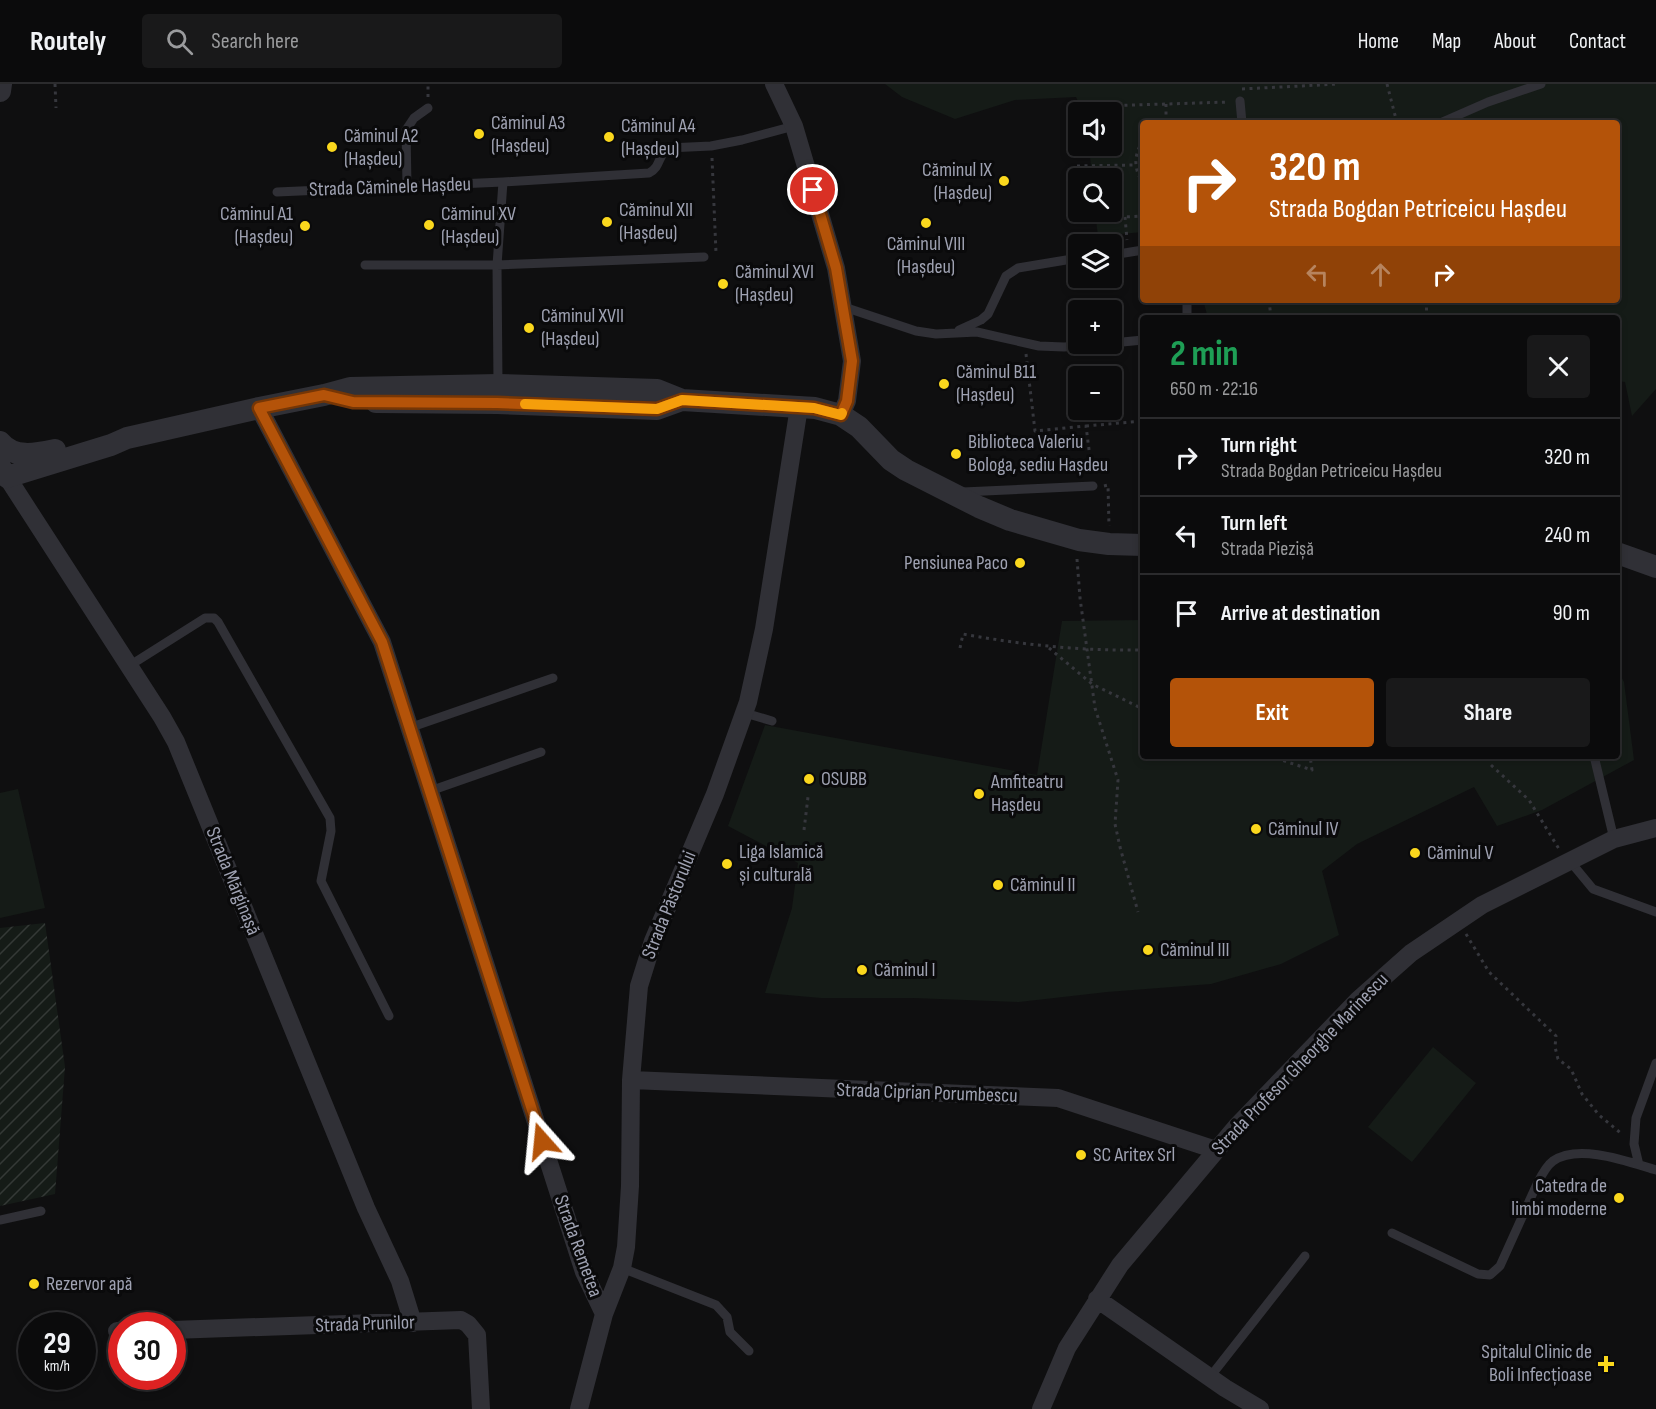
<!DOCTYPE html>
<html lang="en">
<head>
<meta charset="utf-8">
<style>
  :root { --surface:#0b0b0c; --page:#19191a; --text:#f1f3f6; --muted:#9a9b9d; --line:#2b2b2d; --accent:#b45309 }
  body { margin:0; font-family:"Sofia Sans Condensed",sans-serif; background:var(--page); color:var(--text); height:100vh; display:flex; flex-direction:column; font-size:22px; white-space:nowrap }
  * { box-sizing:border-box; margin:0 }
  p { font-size:20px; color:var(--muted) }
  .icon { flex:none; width:33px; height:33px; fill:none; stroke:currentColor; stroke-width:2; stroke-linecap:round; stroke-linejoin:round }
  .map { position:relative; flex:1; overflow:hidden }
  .sheet { position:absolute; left:1140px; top:231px; width:480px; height:444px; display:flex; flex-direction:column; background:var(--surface); border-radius:6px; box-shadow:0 3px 9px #0003,0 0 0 2px var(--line) }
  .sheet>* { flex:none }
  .top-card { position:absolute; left:1140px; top:36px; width:480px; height:183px; border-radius:6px; box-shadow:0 3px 9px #0003,0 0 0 2px var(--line); background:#b45309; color:#fff; overflow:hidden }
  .controls { position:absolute; left:1068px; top:18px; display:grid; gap:12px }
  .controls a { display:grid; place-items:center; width:54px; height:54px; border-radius:6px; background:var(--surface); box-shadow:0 3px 9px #0003,0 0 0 2px var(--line); font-size:30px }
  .speed { position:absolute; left:18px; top:1228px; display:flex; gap:12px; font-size:30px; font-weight:700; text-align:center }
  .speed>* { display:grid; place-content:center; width:78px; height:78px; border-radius:50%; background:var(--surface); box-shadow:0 3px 9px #0003,0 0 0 2px var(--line); line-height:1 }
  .speed small { font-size:15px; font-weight:400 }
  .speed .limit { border:9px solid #d22; background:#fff; color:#111 }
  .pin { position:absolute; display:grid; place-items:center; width:51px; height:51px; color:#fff; margin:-26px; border:3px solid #fff; border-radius:50%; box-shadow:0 2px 6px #0007 }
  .me { position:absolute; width:66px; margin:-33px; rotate:342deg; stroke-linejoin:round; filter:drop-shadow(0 0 4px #0008) }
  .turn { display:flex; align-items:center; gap:21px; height:126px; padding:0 30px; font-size:27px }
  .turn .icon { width:78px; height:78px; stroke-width:2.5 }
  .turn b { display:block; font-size:42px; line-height:51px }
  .lanes { display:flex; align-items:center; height:57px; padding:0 30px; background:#0003; justify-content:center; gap:30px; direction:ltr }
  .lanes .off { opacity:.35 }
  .round { display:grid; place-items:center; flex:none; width:63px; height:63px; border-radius:6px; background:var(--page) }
  .overview { display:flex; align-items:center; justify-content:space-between; height:102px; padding:0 30px }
  h1 { font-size:36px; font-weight:700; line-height:45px; color:#1e9e55 }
  .button { display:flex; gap:12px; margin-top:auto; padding:12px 30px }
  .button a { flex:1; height:69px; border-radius:6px; background:var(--accent); color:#fff; font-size:24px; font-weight:700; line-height:69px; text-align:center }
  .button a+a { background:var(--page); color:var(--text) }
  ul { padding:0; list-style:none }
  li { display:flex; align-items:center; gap:18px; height:78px; padding:0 30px; border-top:2px solid var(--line) }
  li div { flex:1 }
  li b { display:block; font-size:22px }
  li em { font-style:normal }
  header { display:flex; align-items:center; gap:36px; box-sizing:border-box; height:84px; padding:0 30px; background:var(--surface); border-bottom:2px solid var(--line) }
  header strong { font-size:28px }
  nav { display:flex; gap:33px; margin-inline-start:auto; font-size:21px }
  .search { width:420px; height:54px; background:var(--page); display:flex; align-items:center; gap:15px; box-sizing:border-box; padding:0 21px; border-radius:6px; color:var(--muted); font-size:22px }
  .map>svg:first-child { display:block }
  .green { fill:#151b17 }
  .garden { fill:url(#garden-furrows) }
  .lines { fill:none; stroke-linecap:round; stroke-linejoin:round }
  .path { stroke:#36373d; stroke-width:3; stroke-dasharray:3 4.5; stroke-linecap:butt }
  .service { stroke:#303036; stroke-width:9 }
  .minor { stroke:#303036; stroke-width:18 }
  .tertiary { stroke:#303036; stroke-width:22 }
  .route-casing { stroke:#753606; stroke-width:15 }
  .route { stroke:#b45309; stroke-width:10 }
  .slow { stroke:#f59e0b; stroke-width:10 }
  .poi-dot { fill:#fad71d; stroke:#0a0a0b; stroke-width:2 }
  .labels { text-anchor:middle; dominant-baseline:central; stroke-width:6; stroke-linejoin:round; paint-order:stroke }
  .poi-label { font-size:20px; fill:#9fa2b2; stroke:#0a0a0b; text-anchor:start }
  .street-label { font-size:20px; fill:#9fa2b2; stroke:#0a0a0b }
</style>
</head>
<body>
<header>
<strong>Routely</strong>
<div class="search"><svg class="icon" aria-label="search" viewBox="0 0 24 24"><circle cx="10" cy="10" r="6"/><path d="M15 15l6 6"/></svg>Search here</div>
<nav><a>Home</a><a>Map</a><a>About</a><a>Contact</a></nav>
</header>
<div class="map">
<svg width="1656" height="1325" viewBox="0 0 1656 1325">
  <defs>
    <pattern id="garden-furrows" width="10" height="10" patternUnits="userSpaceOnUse" patternTransform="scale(1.5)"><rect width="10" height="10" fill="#151b17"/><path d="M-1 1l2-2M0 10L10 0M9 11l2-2" fill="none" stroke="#343936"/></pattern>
  </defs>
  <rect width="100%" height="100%" fill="#0f0f10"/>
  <path class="green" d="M 885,0 L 1656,0 L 1656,305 L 1632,332 L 1625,298 L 1617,297 L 1617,234 L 1208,234 L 1203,216 L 1617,216 L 1617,39 L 1143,39 L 1143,148 L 1098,152 L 1095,128 L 1112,128 L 1112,94 L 1092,94 L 1089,62 L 1112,62 L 1112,28 L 1083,28 L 1076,13 L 1015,16 L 955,35 L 902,13 Z
    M 1143,536 L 1143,672 L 1617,672 L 1617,584 L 1624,598 L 1634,676 L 1542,726 L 1497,742 L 1474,703 L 1357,760 L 1322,787 L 1339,851 L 1281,880 L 1211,900 L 1107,908 L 1019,918 L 913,914 L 821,914 L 765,909 L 792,824 L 798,779 L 728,742 L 765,641 L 1037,691 L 1062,537 Z
    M 18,705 L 45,824 L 0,834 L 0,709 Z
    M 1433,963 L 1476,999 L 1412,1078 L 1368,1043 Z"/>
  <path class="garden" d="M 45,839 L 65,983 L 55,1110 L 0,1122 L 0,844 Z"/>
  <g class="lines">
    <path class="path" d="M 55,0 L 56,24
      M 1387,0 L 1397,39
      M 1242,5 L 1339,0
      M 428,13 L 428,0
      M 1166,20 L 1166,39
      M 1072,23 L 1229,18
      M 1143,56 C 1134,71 1133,84 1143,99
      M 712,74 L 716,169
      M 1077,82 L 1136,81
      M 1125,133 L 1127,156
      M 1082,135 L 1143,132
      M 1269,216 L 1271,234
      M 1426,216 L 1427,234
      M 1026,270 L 1035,347 L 1086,342 L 1092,389
      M 1086,342 L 1143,337
      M 1104,402 L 1108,401 L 1109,442
      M 1077,475 L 1080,514 L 1095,624 L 1118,696 L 1115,740 L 1120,763 L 1138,828
      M 960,564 L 963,550 C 1023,561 1082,567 1143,566
      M 1049,564 L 1092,600 L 1143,625
      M 1269,672 L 1312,686 L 1310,672
      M 1491,681 L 1529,716 L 1559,765
      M 804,746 L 808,713
      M 1466,850 L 1489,888 L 1556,952 L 1555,963 L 1558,975 L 1571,985 L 1582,1010 L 1599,1031 L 1623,1051"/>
    <path class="service" d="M 1240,17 L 1242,39
      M 1440,39 L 1488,18 L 1541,0
      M 407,102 L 406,46 L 414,34 L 428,24
      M 277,108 L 503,98 L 649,89 C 661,83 658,71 668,64 L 711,62 L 742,56 L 794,42
      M 1112,171 L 1143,166
      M 365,181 L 497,181 L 704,173
      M 1187,216 L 1187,234
      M 844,223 L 916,247 L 936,250 L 977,248 L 1039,262 L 1064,263 L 1104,260
      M 959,246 L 981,236 L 988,230 L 1006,192 L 1018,184 L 1078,174
      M 1112,259 L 1143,256
      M 498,300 L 497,181 L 503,98
      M 963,408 L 1093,402
      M 129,582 L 205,534 L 214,534 L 218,538 L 330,734 L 331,747 L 321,797 L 389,932
      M 745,629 L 772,637
      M 409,644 L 553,594
      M 1594,672 L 1614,755
      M 430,707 L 541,668
      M 1569,776 L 1593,805 L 1656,828
      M 1639,1081 L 1634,1060 L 1636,1034 L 1656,979
      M 0,1136 L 41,1127
      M 1392,1149 L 1478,1190 L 1490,1191 L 1500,1182 L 1537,1100 C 1541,1092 1546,1082 1553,1077 C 1579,1059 1629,1078 1656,1086
      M 622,1184 L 716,1221 L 727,1233 L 730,1248 L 749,1267
      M 1210,1293 L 1305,1172"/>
    <path class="minor" d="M 774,0 L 794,42 L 836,184 L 852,277 L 847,317 L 841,331
      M 259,324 L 382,558 L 584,1188 L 604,1230
      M 7,393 L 162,633 L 176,658 L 366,1124 L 400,1197 L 413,1239
      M 631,996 L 1058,1014 L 1216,1066
      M 1097,1215 L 1225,1304 L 1260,1325
      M 172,1246 L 461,1236 L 468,1240 L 477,1251 L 481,1325
      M 117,1247 L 122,1247
      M 579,1325 L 604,1230 L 622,1184 L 626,1163 L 630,1102 L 631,996 L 639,902 L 653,857 L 715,710 L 748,618 L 764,545 L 799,323
      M 1041,1325 L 1067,1264 L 1120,1181 L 1236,1043 L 1358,916 L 1411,869 L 1482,821 L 1614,755 L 1656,744"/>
    <path class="tertiary" d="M 0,7 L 1,0
      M 376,318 L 497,319 L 657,325 L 682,316
      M 0,358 C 14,375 36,370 55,366
      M 0,383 L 7,393 L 111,361 L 127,354 L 259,324 L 324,311 L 350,304 L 498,301 L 657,306 L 682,316 L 815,324 L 841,331 L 859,343 L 891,376 L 906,386 L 979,423 L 1010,436 L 1079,456 L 1109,460 L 1143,461
      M 1617,469 L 1656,483"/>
  </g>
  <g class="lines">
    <g class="route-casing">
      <path id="route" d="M 542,1057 L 382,558 L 259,324 L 324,311 L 353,318 L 497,319 L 657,325 L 682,316 L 814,324 L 841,331 L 847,317 L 852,277 L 836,184 L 813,106"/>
    </g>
    <use href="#route" class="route"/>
    <path class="slow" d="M 525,320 L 657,325 L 682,316 L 814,324 L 841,331 L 842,329"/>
  </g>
  <g class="poi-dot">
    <circle cx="479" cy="50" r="6"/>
    <circle cx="609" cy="53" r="6"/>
    <circle cx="332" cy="63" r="6"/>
    <circle cx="1004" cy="97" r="6"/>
    <circle cx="607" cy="138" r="6"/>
    <circle cx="926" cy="139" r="6"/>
    <circle cx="429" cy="141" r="6"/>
    <circle cx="305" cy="142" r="6"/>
    <circle cx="723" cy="200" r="6"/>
    <circle cx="529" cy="244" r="6"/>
    <circle cx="944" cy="300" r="6"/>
    <circle cx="956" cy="370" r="6"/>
    <circle cx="1020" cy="479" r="6"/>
    <circle cx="809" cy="695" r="6"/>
    <circle cx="979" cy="710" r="6"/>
    <circle cx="1256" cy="745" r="6"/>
    <circle cx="1415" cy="769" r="6"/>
    <circle cx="727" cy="780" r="6"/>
    <circle cx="998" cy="801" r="6"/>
    <circle cx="1148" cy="866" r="6"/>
    <circle cx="862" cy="886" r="6"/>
    <circle cx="1081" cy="1071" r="6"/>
    <circle cx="1619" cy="1114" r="6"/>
    <circle cx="34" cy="1200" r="6"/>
    <path d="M1603 1271h6v6h6v6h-6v6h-6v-6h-6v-6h6z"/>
  </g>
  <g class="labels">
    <g class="poi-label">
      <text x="491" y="39">Căminul A3<tspan x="491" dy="23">(Hașdeu)</tspan></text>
      <text x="621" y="42">Căminul A4<tspan x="621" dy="23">(Hașdeu)</tspan></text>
      <text x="344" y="52">Căminul A2<tspan x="344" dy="23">(Hașdeu)</tspan></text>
      <text x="992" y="86" text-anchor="end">Căminul IX<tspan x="992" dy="23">(Hașdeu)</tspan></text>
      <text x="619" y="126">Căminul XII<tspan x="619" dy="23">(Hașdeu)</tspan></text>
      <text x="293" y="130" text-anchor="end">Căminul A1<tspan x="293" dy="23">(Hașdeu)</tspan></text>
      <text x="441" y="130">Căminul XV<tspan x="441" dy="23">(Hașdeu)</tspan></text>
      <text x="926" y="160" text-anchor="middle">Căminul VIII<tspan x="926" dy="23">(Hașdeu)</tspan></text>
      <text x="735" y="188">Căminul XVI<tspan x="735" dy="23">(Hașdeu)</tspan></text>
      <text x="541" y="232">Căminul XVII<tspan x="541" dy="23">(Hașdeu)</tspan></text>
      <text x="956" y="288">Căminul B11<tspan x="956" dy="23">(Hașdeu)</tspan></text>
      <text x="968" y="358">Biblioteca Valeriu<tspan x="968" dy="23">Bologa, sediu Hașdeu</tspan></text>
      <text x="1008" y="479" text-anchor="end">Pensiunea Paco</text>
      <text x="821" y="695">OSUBB</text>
      <text x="991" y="698">Amfiteatru<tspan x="991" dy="23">Hașdeu</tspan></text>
      <text x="1268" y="745">Căminul IV</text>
      <text x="739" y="768">Liga Islamică<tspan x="739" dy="23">și culturală</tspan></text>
      <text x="1427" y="769">Căminul V</text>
      <text x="1010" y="801">Căminul II</text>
      <text x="1160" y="866">Căminul III</text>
      <text x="874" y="886">Căminul I</text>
      <text x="1093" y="1071">SC Aritex Srl</text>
      <text x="1607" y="1102" text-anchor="end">Catedra de<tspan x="1607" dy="23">limbi moderne</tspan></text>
      <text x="46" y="1200">Rezervor apă</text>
      <text x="1592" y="1268" text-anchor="end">Spitalul Clinic de<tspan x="1592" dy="23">Boli Infecțioase</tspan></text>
    </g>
    <g class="street-label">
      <text transform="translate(390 103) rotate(-2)">Strada Căminele Hașdeu</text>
      <text transform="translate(233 797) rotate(68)">Strada Mărginașă</text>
      <text transform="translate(669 821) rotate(-68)">Strada Păstorului</text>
      <text transform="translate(1300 980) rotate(-46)">Strada Profesor Gheorghe Marinescu</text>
      <text transform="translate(927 1009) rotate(2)">Strada Ciprian Porumbescu</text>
      <text transform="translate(578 1162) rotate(70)">Strada Remetea</text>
      <text transform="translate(365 1240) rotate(-2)">Strada Prunilor</text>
    </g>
  </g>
</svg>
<div class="controls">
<a><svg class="icon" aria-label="sound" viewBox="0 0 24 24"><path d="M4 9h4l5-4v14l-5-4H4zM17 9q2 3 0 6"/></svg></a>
<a><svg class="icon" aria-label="search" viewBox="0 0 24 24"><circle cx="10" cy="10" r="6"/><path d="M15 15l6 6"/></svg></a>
<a><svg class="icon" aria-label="layers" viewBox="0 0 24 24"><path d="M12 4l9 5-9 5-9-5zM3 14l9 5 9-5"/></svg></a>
<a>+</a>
<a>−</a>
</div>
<div class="speed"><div>29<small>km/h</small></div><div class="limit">30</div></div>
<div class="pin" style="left:813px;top:106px;background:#d93025"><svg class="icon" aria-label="arrive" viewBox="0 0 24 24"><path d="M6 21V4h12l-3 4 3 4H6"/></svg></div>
<svg class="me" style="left:542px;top:1057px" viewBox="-20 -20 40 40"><path d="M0-17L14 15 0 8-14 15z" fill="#b45309" stroke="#fff" stroke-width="4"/></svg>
<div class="top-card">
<div class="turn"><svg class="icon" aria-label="right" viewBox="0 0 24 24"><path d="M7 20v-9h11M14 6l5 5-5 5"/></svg><div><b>320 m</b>Strada Bogdan Petriceicu Hașdeu</div></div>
<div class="lanes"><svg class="icon off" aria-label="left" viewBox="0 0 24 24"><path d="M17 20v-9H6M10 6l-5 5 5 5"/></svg><svg class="icon off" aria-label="ahead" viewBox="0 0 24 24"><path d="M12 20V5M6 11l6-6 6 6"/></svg><svg class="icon" aria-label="right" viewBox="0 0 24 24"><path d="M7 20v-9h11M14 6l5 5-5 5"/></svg></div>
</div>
<section class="sheet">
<div class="overview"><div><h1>2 min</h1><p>650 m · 22:16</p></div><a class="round"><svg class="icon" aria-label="close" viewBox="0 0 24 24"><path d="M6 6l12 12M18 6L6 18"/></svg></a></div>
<ul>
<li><svg class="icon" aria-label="right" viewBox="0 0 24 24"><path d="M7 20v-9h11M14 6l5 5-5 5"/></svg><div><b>Turn right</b><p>Strada Bogdan Petriceicu Hașdeu</p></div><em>320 m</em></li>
<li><svg class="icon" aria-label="left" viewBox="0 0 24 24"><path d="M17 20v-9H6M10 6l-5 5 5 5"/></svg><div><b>Turn left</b><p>Strada Piezișă</p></div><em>240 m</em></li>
<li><svg class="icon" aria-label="arrive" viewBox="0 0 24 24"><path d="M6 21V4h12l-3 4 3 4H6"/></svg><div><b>Arrive at destination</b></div><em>90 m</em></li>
</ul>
<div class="button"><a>Exit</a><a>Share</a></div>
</section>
</div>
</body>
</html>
